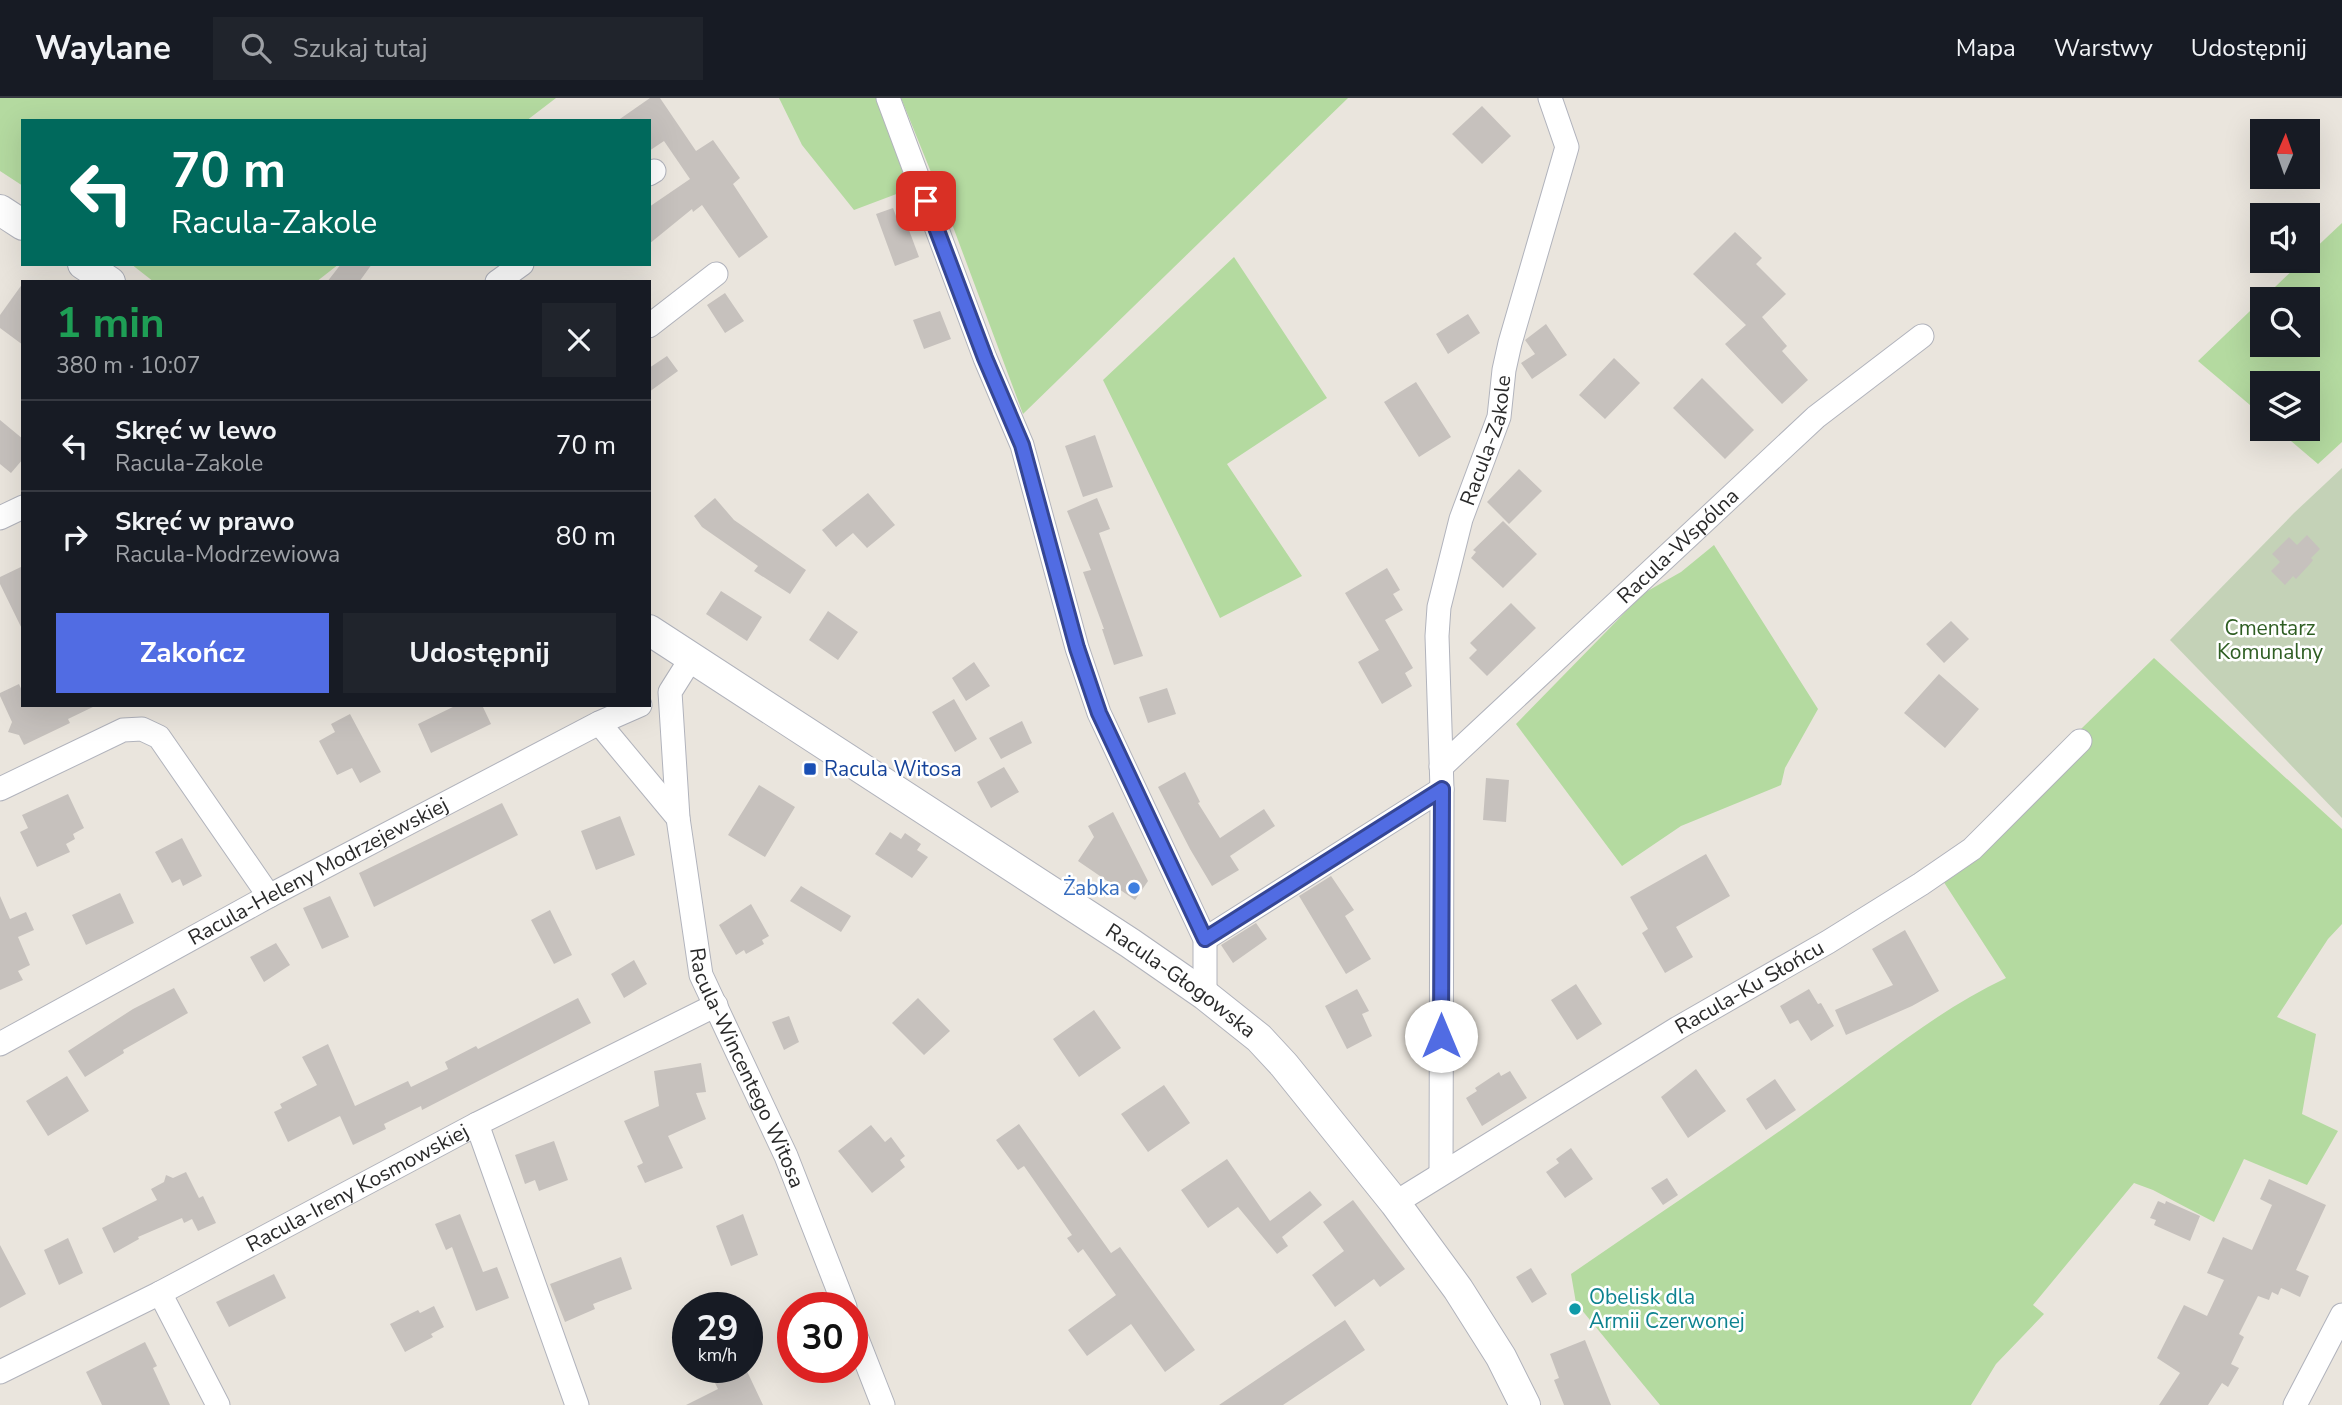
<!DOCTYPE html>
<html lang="pl">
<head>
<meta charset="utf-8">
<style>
  :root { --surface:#171b24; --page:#20242c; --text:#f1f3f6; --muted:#9ea1a6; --line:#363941; --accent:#516ce3 }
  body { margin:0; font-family:"Nunito Sans",sans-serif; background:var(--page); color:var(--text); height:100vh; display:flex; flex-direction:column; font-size:26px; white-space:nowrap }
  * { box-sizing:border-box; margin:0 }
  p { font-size:23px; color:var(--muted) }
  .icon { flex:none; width:38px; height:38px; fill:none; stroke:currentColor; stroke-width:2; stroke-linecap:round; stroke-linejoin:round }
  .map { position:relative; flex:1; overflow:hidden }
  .sheet { position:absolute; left:21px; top:182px; width:630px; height:427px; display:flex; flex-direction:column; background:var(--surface); border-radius:0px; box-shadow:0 7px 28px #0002 }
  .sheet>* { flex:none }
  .hud { position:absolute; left:21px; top:21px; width:630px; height:147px; border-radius:0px; box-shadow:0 7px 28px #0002; background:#00695c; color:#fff; overflow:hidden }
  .needle { width:46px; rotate:2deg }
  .buttons { position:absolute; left:2250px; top:21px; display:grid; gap:14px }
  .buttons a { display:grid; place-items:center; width:70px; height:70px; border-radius:0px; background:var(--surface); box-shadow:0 7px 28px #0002; font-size:35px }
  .speed { position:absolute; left:672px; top:1194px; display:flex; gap:14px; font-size:35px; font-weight:700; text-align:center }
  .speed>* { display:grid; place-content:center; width:91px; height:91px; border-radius:50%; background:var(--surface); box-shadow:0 7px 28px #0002; line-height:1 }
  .speed small { font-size:18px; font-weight:400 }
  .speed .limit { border:10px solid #d22; background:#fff; color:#111 }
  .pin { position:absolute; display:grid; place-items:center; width:60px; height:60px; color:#fff; margin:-30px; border-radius:14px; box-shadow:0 4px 10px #0006 }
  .me { position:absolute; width:77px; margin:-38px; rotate:0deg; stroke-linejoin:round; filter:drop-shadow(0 0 5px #0008) }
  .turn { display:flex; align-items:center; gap:24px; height:147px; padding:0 35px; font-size:32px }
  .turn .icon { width:91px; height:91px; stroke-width:2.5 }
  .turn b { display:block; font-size:49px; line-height:60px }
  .round { display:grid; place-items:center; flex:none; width:74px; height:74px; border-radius:0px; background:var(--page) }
  .summary { display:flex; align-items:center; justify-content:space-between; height:119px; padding:0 35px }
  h1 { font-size:42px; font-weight:700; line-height:52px; color:#1e9e55 }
  .primary-button { display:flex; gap:14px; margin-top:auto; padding:14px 35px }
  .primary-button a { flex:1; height:80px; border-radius:0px; background:var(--accent); color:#fff; font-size:28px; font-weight:700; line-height:80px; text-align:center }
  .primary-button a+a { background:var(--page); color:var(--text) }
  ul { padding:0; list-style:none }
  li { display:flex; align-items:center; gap:21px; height:91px; padding:0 35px; border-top:2px solid var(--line) }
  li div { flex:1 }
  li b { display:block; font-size:26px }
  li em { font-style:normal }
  header { display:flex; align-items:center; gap:42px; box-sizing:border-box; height:98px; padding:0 35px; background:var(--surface); border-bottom:2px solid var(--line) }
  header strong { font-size:33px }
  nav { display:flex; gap:38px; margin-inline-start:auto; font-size:24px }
  .search { width:490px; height:63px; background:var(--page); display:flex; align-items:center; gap:18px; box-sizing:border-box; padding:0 24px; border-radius:0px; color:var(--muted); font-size:26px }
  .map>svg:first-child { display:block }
  .green { fill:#b4daa0; fill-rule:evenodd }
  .cemetery { fill:#c4d2b7 }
  .building { fill:#c6c1bd }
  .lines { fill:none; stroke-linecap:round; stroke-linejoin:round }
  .minor-casing { stroke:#b1b3bc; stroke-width:25 }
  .tertiary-casing { stroke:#b1b3bc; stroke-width:32 }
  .minor { stroke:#fff; stroke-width:23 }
  .tertiary { stroke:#fff; stroke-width:30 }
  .route-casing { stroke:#354694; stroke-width:18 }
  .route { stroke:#516ce3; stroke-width:12 }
  .transit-dot { fill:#1a4fb4; stroke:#fff; stroke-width:2.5 }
  .shop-dot { fill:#3f7fe0; stroke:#fff; stroke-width:2.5 }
  .culture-dot { fill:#0f9aa8; stroke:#fff; stroke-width:2.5 }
  .labels { text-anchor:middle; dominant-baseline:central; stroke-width:5; stroke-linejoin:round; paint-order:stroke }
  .street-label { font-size:21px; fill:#2a2a2a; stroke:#fff }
  .park-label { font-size:21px; fill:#2f5e23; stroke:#fff }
  .transit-label { font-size:21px; fill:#164399; stroke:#fff; text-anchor:start }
  .shop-label { font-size:21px; fill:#366cbe; stroke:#fff; text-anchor:end }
  .culture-label { font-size:21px; fill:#0d838f; stroke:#fff; text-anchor:start }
</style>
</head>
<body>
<header>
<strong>Waylane</strong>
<div class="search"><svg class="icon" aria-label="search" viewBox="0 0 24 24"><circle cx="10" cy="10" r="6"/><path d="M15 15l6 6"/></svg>Szukaj tutaj</div>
<nav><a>Mapa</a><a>Warstwy</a><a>Udostępnij</a></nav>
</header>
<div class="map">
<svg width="2342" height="1307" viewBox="0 0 2342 1307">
  <rect width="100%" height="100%" fill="#eae5dd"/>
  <path class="green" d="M 0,0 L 556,0 L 526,23 L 23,23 L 23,88 L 0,73 Z
    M 779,0 L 887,0 L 923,86 L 854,112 L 802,47 Z
    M 901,0 L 1348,0 L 1023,316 L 952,126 Z
    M 2342,125 L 2342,344 L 2318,366 L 2277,331 L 2308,331 L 2308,285 L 2263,285 L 2263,318 L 2198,263 L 2302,163 L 2308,163 L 2308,157 ZM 2263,201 L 2308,201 L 2308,247 L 2263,247 Z
    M 1234,159 L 1327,300 L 1227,366 L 1302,478 L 1220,520 L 1103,282 Z
    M 131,166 L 339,166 L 316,184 L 154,184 Z
    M 1714,447 L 1818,611 L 1785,670 L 1781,687 L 1681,728 L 1622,768 L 1516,626 L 1644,495 L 1681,474 Z
    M 2154,560 L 2342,731 L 2342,826 L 2328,841 L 2277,919 L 2316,936 L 2302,1016 L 2338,1033 L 2307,1087 L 2244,1061 L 2214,1124 L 2153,1092 L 2134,1085 L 2033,1207 L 2044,1216 L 1996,1266 L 1971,1307 L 1660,1307 L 1576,1205 L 1571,1176 C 1651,1121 1733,1067 1812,1010 C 1875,965 1936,913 2006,880 L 1936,772 Z"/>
  <path class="cemetery" d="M 2342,370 L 2342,720 L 2170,542 L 2294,415 Z"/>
  <path class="building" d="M 650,0 L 660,0 L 696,53 L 713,42 L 740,80 L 733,86 L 768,139 L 739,160 L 702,107 L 693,114 L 692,111 L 649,146 L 649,109 L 690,81 L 664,43 L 649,53 L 649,23 L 617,23 Z
    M 1482,8 L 1511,38 L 1482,66 L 1452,36 Z
    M 893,110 L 899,126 L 906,124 L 919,159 L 895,168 L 876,116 Z
    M 1735,134 L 1762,160 L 1756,166 L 1786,196 L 1762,219 L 1787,248 L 1782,253 L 1808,282 L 1782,306 L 1725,246 L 1746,227 L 1693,176 Z
    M 341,166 L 372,166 L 359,184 L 327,184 Z
    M 23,185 L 23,247 L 0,230 L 0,217 Z
    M 725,195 L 744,223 L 725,235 L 707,207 Z
    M 940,213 L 951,241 L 924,251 L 913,222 Z
    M 1468,216 L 1480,235 L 1448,256 L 1436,236 Z
    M 1546,226 L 1567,257 L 1532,281 L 1521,265 L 1535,256 L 1525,242 Z
    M 667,258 L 678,273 L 649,294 L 649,270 Z
    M 1614,260 L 1640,285 L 1605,321 L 1579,297 Z
    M 1702,280 L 1754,332 L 1725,361 L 1673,310 Z
    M 1416,284 L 1451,339 L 1419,359 L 1384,304 Z
    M 0,322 L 23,341 L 23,361 L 11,375 L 0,366 Z
    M 1095,337 L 1113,389 L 1083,399 L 1065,348 Z
    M 1519,371 L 1542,393 L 1509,426 L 1487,404 Z
    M 868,395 L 895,427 L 867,450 L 853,435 L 836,449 L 822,432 Z
    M 715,400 L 734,422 L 806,472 L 790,496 L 754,473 L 758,468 L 702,429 L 694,418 Z
    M 1097,400 L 1110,431 L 1099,435 L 1143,558 L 1114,567 L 1102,531 L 1104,531 L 1083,474 L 1091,472 L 1067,413 Z
    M 1503,423 L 1537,456 L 1503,490 L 1471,460 L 1476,454 L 1473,452 Z
    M 2307,437 L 2320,451 L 2311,460 L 2313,462 L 2310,466 L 2296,481 L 2293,478 L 2285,487 L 2271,473 L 2280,464 L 2272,456 L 2289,439 L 2297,447 Z
    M 23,468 L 23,533 L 0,486 L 0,479 Z
    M 1387,470 L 1400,492 L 1393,496 L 1403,512 L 1385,522 L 1413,570 L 1405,575 L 1412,588 L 1382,606 L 1358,564 L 1379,552 L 1345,495 Z
    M 721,493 L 762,519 L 747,543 L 706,516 Z
    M 1511,505 L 1536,530 L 1487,578 L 1469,560 L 1477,552 L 1470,545 Z
    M 828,513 L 858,534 L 838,562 L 809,542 Z
    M 1951,523 L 1969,541 L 1944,565 L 1926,546 Z
    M 974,564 L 990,588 L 966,603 L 952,580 Z
    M 1939,576 L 1979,611 L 1945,650 L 1904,615 Z
    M 19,586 L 23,595 L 23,607 L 97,607 L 68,621 L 70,625 L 24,647 L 19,637 L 8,634 L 12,624 L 0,598 L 0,595 Z
    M 1167,590 L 1176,616 L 1148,625 L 1139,599 Z
    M 954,601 L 977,641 L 955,654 L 932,614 Z
    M 457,607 L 482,607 L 491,626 L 431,655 L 418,626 Z
    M 350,616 L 381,674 L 360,685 L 352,670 L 337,677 L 319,643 L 335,634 L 331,626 Z
    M 1022,623 L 1032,645 L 1001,661 L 989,640 Z
    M 1004,669 L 1019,694 L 991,710 L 977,684 Z
    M 1185,674 L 1200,704 L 1198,705 L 1220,740 L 1264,711 L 1275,728 L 1230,758 L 1239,772 L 1212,788 L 1190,751 L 1158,689 Z
    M 1486,680 L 1509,682 L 1506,724 L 1483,722 Z
    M 759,687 L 795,709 L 765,759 L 728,737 Z
    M 68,696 L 84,730 L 73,736 L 75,741 L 66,746 L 70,754 L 37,769 L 20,734 L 28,730 L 22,717 Z
    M 502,705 L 518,737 L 374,809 L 359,775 Z
    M 1113,714 L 1148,783 L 1135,802 L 1078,763 L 1094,739 L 1088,728 Z
    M 620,718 L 635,757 L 596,772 L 581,733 Z
    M 890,734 L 901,741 L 905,735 L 921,746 L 917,752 L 928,759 L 912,780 L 875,756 Z
    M 182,740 L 202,778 L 183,788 L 180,781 L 172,785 L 155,754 Z
    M 1706,756 L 1730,798 L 1676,829 L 1693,859 L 1665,875 L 1642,835 L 1648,831 L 1630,799 Z
    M 1331,778 L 1354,812 L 1345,818 L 1371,861 L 1346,876 L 1299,798 Z
    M 801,788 L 851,818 L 841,834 L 790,803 Z
    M 120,795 L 134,825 L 86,847 L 72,817 Z
    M 0,798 L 10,821 L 26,814 L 34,832 L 18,839 L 30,867 L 18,873 L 23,882 L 0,892 Z
    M 330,798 L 349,839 L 322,851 L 303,810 Z
    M 751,806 L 769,838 L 762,842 L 764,846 L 746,856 L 744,852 L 736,857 L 719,827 Z
    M 550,812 L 572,857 L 554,866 L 531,822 Z
    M 1256,825 L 1267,841 L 1233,865 L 1221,847 Z
    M 1905,832 L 1939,893 L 1912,908 L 1846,937 L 1835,912 L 1893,887 L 1872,851 Z
    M 276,845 L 290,867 L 264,884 L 250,859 Z
    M 634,862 L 647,886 L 624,900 L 611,876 Z
    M 1576,886 L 1602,926 L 1577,942 L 1551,902 Z
    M 174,890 L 188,915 L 123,952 L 124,955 L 85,979 L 68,953 L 133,911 Z
    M 1357,891 L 1369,913 L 1362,916 L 1372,938 L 1347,951 L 1325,908 Z
    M 1809,891 L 1818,906 L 1821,905 L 1834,928 L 1811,943 L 1798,922 L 1790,926 L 1780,908 Z
    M 578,900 L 591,925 L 422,1012 L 421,1008 L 384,1026 L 386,1031 L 353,1047 L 340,1018 L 288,1044 L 274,1014 L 282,1010 L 280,1006 L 317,987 L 302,959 L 328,946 L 355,1008 L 408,983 L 411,989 L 448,971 L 445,964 L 476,948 L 478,951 Z
    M 918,900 L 950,933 L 924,957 L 892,925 Z
    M 1094,912 L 1121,950 L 1079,979 L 1053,941 Z
    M 789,918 L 799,944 L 784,952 L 772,924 Z
    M 701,965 L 706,994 L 696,995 L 706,1021 L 668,1038 L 683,1070 L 645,1085 L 637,1068 L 643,1065 L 624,1023 L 659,1008 L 654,973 Z
    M 1696,971 L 1726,1013 L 1688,1040 L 1661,999 Z
    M 1510,973 L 1527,1000 L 1482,1028 L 1466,1000 L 1477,993 L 1475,990 L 1499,974 L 1501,978 Z
    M 67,978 L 89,1013 L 48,1038 L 26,1003 Z
    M 1775,981 L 1796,1012 L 1766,1032 L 1746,1001 Z
    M 1164,987 L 1190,1025 L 1148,1054 L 1121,1016 Z
    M 1019,1026 L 1111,1155 L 1120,1149 L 1195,1252 L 1165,1274 L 1131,1226 L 1087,1258 L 1068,1232 L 1116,1197 L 1083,1151 L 1078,1155 L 1067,1140 L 1072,1137 L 1024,1068 L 1018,1072 L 996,1042 Z
    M 871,1027 L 885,1044 L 891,1039 L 905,1058 L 900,1062 L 905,1069 L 872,1095 L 838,1053 Z
    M 554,1043 L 568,1082 L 539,1093 L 535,1082 L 525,1086 L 515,1057 Z
    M 1571,1050 L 1593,1081 L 1565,1100 L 1546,1074 L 1559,1065 L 1556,1061 Z
    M 1227,1061 L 1270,1123 L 1310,1093 L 1322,1107 L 1282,1139 L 1288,1148 L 1277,1156 L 1238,1109 L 1208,1130 L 1181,1092 Z
    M 186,1074 L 199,1100 L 203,1098 L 216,1125 L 198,1133 L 192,1121 L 184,1125 L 182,1120 L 138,1139 L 139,1141 L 114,1155 L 102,1130 L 157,1102 L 151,1091 L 164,1084 L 166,1077 L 173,1080 Z
    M 1667,1080 L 1678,1097 L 1663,1107 L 1651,1090 Z
    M 2269,1081 L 2326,1107 L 2296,1172 L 2309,1178 L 2300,1199 L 2281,1190 L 2278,1197 L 2272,1194 L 2269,1202 L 2258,1198 L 2239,1236 L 2244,1239 L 2231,1266 L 2239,1270 L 2228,1289 L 2222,1285 L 2208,1307 L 2159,1307 L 2180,1275 L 2157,1260 L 2184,1207 L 2207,1218 L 2224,1182 L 2207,1175 L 2223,1139 L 2252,1152 L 2272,1107 L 2260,1101 Z
    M 1353,1102 L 1405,1171 L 1380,1189 L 1374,1181 L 1335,1209 L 1312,1177 L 1344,1153 L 1323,1124 Z
    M 2158,1103 L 2165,1106 L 2166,1103 L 2200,1118 L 2190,1143 L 2154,1127 L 2156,1122 L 2150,1120 Z
    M 460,1116 L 483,1174 L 497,1169 L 509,1200 L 476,1213 L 452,1149 L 446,1152 L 435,1126 Z
    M 743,1116 L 758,1157 L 731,1168 L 716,1128 Z
    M 68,1140 L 83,1175 L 59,1187 L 44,1152 Z
    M 0,1147 L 26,1196 L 0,1210 Z
    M 621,1159 L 632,1191 L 593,1206 L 595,1211 L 565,1224 L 550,1186 Z
    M 1531,1170 L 1547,1196 L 1532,1205 L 1516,1179 Z
    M 274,1176 L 286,1200 L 229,1229 L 216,1204 Z
    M 434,1208 L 444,1229 L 431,1236 L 433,1239 L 405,1254 L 390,1226 L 418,1212 L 420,1215 Z
    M 1345,1222 L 1365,1252 L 1283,1307 L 1219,1307 Z
    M 1585,1242 L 1611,1307 L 1564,1307 L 1554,1282 L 1559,1280 L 1550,1256 Z
    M 145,1244 L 157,1268 L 153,1270 L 170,1307 L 102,1307 L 86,1274 Z
    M 734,1269 L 745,1269 L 763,1307 L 686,1307 L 718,1291 L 712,1279 Z"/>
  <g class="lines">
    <g class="minor-casing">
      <g id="minor">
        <path d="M 888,0 L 985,260 L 1022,347 L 1077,550 L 1099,615 L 1205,841 L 1205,897"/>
        <path d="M 649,76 L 654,73"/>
        <path d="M 497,184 L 522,166"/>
        <path d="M 649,228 L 716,176"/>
        <path d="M 0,420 L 23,409"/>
        <path id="s1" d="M 692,559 L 670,594 L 678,720 L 701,877 L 786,1058 L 845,1209"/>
        <path d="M 599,625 L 678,720"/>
        <path id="s2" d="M 1441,669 L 1816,319 L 1922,238"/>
        <path d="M 0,691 L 123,632 L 142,631 L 159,639 L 269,798"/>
        <path d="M 1205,841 L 1442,691"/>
        <path id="s3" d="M 0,946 L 269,798 L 599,625 L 640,607"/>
        <path d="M 477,1026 L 577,1307"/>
        <path id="s4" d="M 1441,1075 L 1442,691 L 1437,538 L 1439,509 L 1461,421 L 1499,319 L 1504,272 L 1510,245 L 1567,49 L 1550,0"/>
        <path id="s5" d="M 1395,1105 L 1678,930 L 1828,844 L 1921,786 L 1972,751 L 2080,643"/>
        <path d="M 160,1195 L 218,1307"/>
        <path d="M 852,1228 L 883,1307"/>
        <path id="s6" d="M 0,1274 L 160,1195 L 477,1026 L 716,907"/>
        <path d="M 2295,1307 L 2342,1217"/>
      </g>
    </g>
    <g class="tertiary-casing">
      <g id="tertiary">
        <path d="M 0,112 L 23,127"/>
        <path d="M 83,166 L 110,184"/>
        <path id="s7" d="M 649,532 L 1130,845 L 1205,897 L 1259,940 L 1284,967 L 1395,1105 L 1458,1191 L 1501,1259 L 1525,1307"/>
      </g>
    </g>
    <use href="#minor" class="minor"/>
    <use href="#tertiary" class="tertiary"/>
  </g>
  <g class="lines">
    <g class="route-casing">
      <path id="route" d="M 926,103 L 985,260 L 1022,347 L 1077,550 L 1099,615 L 1205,841 L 1442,691 L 1441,938"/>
    </g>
    <use href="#route" class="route"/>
  </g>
  <rect class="transit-dot" x="803" y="664" width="14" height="14" rx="3.5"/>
  <circle class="shop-dot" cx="1134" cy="790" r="7"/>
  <circle class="culture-dot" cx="1575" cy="1211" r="7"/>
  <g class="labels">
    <g class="street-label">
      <text stroke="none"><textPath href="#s4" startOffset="740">Racula-Zakole</textPath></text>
      <text stroke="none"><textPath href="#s2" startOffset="324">Racula-Wspólna</textPath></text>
      <text stroke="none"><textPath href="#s3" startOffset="362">Racula-Heleny Modrzejewskiej</textPath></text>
      <text stroke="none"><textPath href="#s7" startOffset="637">Racula-Głogowska</textPath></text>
      <text stroke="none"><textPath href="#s5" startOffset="415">Racula-Ku Słońcu</textPath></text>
      <text stroke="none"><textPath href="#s1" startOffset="429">Racula-Wincentego Witosa</textPath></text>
      <text stroke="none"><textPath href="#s6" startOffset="402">Racula-Ireny Kosmowskiej</textPath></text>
    </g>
    <g class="park-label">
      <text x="2270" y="530">Cmentarz<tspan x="2270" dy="24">Komunalny</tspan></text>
    </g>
    <g class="transit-label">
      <text x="824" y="671">Racula Witosa</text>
    </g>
    <g class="shop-label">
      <text x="1120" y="790">Żabka</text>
    </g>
    <g class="culture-label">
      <text x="1589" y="1199">Obelisk dla<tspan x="1589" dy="24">Armii Czerwonej</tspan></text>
    </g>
  </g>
</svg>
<div class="buttons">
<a><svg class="needle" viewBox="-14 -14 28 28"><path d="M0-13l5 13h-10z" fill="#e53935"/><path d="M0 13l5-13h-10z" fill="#9ea1a6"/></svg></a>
<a><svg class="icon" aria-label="sound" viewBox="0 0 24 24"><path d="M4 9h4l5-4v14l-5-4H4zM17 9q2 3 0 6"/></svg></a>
<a><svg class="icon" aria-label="search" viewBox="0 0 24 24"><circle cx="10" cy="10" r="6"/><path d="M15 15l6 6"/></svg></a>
<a><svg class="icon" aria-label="layers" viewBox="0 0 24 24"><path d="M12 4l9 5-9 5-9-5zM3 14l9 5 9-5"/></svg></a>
</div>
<div class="speed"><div>29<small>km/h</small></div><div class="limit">30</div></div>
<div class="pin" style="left:926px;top:103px;background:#d93025"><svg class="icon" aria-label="arrive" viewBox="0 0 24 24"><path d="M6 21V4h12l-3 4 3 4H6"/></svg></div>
<svg class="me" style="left:1441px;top:938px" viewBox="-20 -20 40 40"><circle r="19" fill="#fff"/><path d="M0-13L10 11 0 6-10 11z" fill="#516ce3"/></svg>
<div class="hud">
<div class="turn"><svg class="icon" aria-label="left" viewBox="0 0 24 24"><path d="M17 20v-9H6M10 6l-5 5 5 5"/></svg><div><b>70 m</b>Racula-Zakole</div></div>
</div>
<section class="sheet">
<div class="summary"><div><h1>1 min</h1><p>380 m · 10:07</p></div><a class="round"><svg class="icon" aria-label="close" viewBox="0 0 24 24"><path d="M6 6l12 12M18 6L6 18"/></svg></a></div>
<ul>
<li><svg class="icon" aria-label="left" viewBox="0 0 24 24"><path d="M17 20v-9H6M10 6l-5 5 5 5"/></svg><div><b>Skręć w lewo</b><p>Racula-Zakole</p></div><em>70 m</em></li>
<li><svg class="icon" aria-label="right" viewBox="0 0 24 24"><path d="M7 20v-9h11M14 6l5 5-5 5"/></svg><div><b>Skręć w prawo</b><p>Racula-Modrzewiowa</p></div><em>80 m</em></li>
</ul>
<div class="primary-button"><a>Zakończ</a><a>Udostępnij</a></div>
</section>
</div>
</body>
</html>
